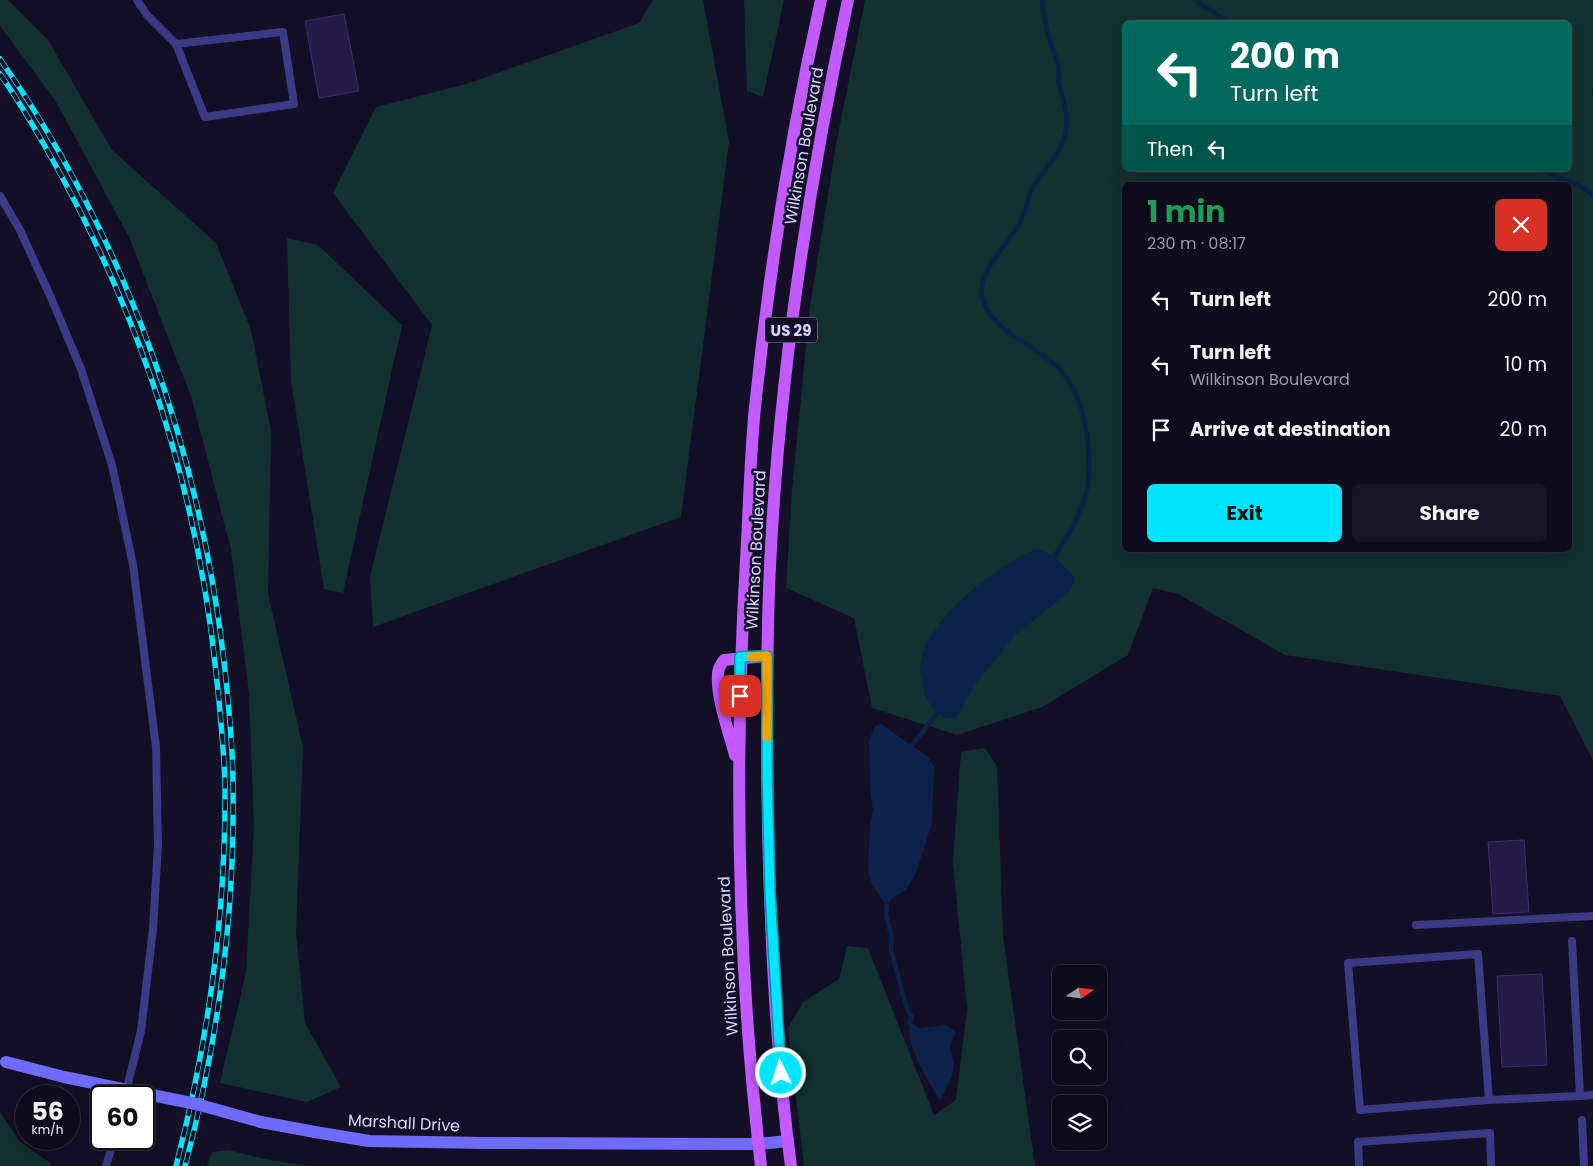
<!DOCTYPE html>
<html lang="en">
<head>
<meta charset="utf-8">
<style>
  :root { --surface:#0e0b1c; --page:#171425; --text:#f1f3f6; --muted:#9b9ba3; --line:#2e2b3b; --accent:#00e5ff }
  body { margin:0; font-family:Poppins,sans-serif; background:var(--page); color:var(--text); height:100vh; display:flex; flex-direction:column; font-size:19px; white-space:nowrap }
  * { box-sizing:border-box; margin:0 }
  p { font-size:16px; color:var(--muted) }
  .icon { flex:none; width:28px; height:28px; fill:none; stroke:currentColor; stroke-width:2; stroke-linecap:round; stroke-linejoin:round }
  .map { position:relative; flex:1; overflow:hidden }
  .side { position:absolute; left:1122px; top:182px; width:450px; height:370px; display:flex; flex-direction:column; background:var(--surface); border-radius:8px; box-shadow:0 5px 20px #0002,0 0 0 1px var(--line) }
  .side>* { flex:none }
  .guide { position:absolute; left:1122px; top:20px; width:450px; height:152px; border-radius:8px; box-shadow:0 5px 20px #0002,0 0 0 1px var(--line); background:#00695c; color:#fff; overflow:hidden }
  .needle { width:32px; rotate:77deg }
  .tools { position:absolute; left:1052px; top:965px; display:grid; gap:10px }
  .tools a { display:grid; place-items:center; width:55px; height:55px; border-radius:8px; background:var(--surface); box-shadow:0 5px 20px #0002,0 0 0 1px var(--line); font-size:25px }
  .speed { position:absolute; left:15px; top:1085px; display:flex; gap:10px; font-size:25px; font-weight:700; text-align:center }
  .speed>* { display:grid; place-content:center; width:65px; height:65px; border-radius:50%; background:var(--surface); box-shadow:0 5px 20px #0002,0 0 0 1px var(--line); line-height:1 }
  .speed small { font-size:12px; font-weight:400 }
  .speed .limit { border:2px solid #111; border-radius:8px; background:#fff; color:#111 }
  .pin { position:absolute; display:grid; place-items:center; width:42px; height:42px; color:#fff; margin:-21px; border-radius:10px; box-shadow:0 2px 8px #0006 }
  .me { position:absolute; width:55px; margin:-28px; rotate:356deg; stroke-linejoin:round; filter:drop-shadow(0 0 4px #0008) }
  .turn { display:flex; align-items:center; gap:18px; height:105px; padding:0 25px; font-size:22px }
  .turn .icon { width:65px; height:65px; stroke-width:2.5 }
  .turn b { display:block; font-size:35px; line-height:42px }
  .then { display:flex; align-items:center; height:48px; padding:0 25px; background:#0003; gap:10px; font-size:19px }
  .round { display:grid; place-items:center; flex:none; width:52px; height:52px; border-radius:8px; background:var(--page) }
  .summary { display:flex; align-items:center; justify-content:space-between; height:85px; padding:0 25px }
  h1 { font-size:30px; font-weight:700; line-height:38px; color:#1e9e55 }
  .button { display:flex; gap:10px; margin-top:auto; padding:10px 25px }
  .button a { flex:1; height:58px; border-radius:8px; background:var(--accent); color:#111; font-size:20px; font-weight:700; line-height:58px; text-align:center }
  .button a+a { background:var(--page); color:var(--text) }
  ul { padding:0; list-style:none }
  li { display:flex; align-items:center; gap:15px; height:65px; padding:0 25px }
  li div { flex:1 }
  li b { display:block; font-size:19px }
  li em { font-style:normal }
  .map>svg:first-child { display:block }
  .green { fill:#12302f; fill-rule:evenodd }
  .water { fill:#0c2248 }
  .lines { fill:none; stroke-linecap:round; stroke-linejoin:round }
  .stream { stroke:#0c2248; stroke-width:4.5 }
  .building { fill:#241b47; stroke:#3b2d73 }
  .lane { stroke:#3d3a85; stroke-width:8 }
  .secondary { stroke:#6f6bff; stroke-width:12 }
  .primary { stroke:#c25bff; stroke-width:12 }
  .rail-casing { stroke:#00e5ff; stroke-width:5.5 }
  .rail { stroke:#130f26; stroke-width:4; stroke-dasharray:11; stroke-linecap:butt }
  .secondary-bridge { stroke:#6f6bff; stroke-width:12 }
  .route-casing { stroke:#0095a6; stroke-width:12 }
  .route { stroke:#00e5ff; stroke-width:9 }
  .slow { stroke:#f59e0b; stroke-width:9 }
  .labels { text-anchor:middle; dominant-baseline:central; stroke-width:5; stroke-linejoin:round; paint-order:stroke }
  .shield { fill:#130f26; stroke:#9e99be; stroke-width:1 }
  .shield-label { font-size:15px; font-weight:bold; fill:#d9d4ff }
  .street-label { font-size:16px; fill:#d9d4ff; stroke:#130f26 }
</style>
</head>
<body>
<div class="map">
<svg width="1593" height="1166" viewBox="0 0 1593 1166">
  <rect width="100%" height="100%" fill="#130f26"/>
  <path class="green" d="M 0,0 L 8,0 L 48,40 L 112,150 L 216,243 L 251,330 L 271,431 L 268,594 L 303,747 L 296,932 L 305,1023 L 341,1087 L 307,1102 L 220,1083 L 246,972 L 254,827 L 249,693 L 231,550 L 192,399 L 129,237 L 55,100 L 0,26 Z
    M 653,0 L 703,0 L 729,142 L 681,517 L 373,627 L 370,577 L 432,325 L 333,193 L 376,107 L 466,84 L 639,23 Z
    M 744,0 L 784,0 L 763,97 L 747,91 Z
    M 865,0 L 1593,0 L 1593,89 L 1592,93 L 1593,97 L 1593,760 L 1560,696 L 1285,655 L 1178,594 L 1153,588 L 1128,655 L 1042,707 L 957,735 L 872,708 L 854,618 L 786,588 L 792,489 L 810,306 L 837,139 ZM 1125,22 L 1570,22 L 1570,170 L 1125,170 ZM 1125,185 L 1570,185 L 1570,550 L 1125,550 Z
    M 287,238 L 318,245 L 402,325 L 343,593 L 324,589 L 291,381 Z
    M 985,748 L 997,766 L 1003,936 L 1035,1166 L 804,1166 L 788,1028 L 803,1002 L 839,979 L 847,946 L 868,948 L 934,1115 L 956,1100 L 967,1009 L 953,862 L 961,752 Z
    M 0,1111 L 19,1141 L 51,1164 L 51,1166 L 0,1166 Z
    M 228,1150 L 274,1161 L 312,1166 L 207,1166 L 212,1152 Z"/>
  <path class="water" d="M 1035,549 C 1053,552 1063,565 1075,578 L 1070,591 L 1014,636 L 973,688 L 956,718 C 943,721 935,712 929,702 C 925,697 924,691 923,684 C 922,680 920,674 920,669 C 922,621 995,568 1035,549 Z
    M 881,724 L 927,756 L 934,766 L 932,823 L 916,873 L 906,890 L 892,898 L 887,907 L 872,885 L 868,871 L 870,822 L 873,811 L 870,786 L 869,740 L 875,726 Z
    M 909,1022 L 920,1028 L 946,1025 L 956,1032 L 950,1046 L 954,1066 L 952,1076 L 940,1101 C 931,1085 904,1043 910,1027 Z"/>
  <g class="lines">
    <path class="stream" d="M 1042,0 C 1043,10 1045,21 1047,32 C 1051,47 1062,65 1058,82 C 1062,97 1069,114 1066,130 C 1062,153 1047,166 1034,185 C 1027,196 1026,212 1019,224 C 1008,244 977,272 982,297 C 990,332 1038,345 1061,371 C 1076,389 1082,407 1086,429 C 1093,474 1090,499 1066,538 C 1061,545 1057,553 1051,560
      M 1195,0 L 1228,22
      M 1540,170 L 1580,186 L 1593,195
      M 908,750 L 939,712
      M 887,903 L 886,915 L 892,939 L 891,950 L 908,1012 L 912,1017 L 909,1022 L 912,1026"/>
  </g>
  <path class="building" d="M 344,14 L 359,91 L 319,98 L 305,21 Z
    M 1524,840 L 1529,912 L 1493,914 L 1488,842 Z
    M 1542,974 L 1547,1065 L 1502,1067 L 1497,976 Z"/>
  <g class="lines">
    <path class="lane" d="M 137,0 L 147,15 L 176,44 L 205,117 L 294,104 L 283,32 L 176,44
      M 0,196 L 20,230 L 52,300 L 81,369 L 112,465 L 133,565 L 156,747 L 158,845 L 153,929 L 141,1031 L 125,1096
      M 1416,925 L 1593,916
      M 1572,941 L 1580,1096 L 1593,1095
      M 1489,1100 L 1360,1110 L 1348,963 L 1478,954 L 1489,1100 L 1580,1096
      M 1582,1120 L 1584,1166
      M 106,1166 L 114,1139
      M 1359,1166 L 1358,1142 L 1490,1133 L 1491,1166"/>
    <path class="secondary" d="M 261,1122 L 315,1132 L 369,1141 L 484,1143 L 724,1144 L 758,1144 L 788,1141"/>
    <path class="primary" d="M 735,755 C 729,732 716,697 718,674 C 718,668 721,664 724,660 L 767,656
      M 761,1166 C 737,965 734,762 746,560 C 749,509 750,458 755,407 C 769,270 791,134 821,0
      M 791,1166 C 776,1055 771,943 768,831 C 767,743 766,654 770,566 C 779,376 808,186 848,0"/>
    <g class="rail-casing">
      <path id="rail" d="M 0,59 C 126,239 201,452 225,670 C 229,708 233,747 233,786 C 235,914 218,1042 185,1166
        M 0,74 C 23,107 43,142 62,177 C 146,331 198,498 216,672 C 220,710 224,748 225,786 C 226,915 208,1042 176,1166"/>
    </g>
    <use href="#rail" class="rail"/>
    <path class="secondary-bridge" d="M 6,1062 L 64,1077 L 196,1104 L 261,1122"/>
  </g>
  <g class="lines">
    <g class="route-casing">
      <path id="route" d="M 740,696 L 740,657 L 767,656 L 767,772 L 770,893 L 781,1073"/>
    </g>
    <use href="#route" class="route"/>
    <path class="slow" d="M 751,657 L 767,656 L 767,737"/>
  </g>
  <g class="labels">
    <rect class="shield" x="765" y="317.5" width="52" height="25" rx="4"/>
    <g class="shield-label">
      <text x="791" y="330">US 29</text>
    </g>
    <g class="street-label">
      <text transform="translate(804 146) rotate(-80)">Wilkinson Boulevard</text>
      <text transform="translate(756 550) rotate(-87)">Wilkinson Boulevard</text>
      <text transform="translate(728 956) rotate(-93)">Wilkinson Boulevard</text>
      <text transform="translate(404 1123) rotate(3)">Marshall Drive</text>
    </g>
  </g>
</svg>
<div class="tools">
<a><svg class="needle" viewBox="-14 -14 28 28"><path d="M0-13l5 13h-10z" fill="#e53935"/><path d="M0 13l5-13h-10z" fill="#9b9ba3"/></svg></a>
<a><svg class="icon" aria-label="search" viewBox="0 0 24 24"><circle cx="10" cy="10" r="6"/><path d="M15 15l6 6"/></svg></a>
<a><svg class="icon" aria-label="layers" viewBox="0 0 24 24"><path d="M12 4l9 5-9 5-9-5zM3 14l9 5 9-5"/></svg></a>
</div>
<div class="speed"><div>56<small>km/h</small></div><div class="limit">60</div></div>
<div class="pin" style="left:740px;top:696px;background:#d93025"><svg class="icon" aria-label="arrive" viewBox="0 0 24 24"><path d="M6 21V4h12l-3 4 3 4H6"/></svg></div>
<svg class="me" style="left:781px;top:1073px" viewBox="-20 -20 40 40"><circle r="17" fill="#00e5ff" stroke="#fff" stroke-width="3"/><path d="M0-11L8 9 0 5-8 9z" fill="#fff"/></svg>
<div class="guide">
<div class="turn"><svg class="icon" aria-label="left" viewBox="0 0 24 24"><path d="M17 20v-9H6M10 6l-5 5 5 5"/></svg><div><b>200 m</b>Turn left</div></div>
<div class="then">Then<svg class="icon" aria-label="left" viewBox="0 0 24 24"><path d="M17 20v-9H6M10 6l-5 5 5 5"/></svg></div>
</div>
<section class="side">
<div class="summary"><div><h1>1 min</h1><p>230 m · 08:17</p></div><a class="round" style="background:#d93025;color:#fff"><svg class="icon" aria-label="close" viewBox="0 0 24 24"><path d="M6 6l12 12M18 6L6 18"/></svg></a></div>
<ul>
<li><svg class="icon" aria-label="left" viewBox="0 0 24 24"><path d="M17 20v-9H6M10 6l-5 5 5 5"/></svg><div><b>Turn left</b></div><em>200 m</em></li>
<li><svg class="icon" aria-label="left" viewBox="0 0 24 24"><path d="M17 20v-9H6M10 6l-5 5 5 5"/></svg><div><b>Turn left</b><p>Wilkinson Boulevard</p></div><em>10 m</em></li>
<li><svg class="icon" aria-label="arrive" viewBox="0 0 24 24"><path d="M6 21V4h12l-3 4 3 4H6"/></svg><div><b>Arrive at destination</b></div><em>20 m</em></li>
</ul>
<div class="button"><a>Exit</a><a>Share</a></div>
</section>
</div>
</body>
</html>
